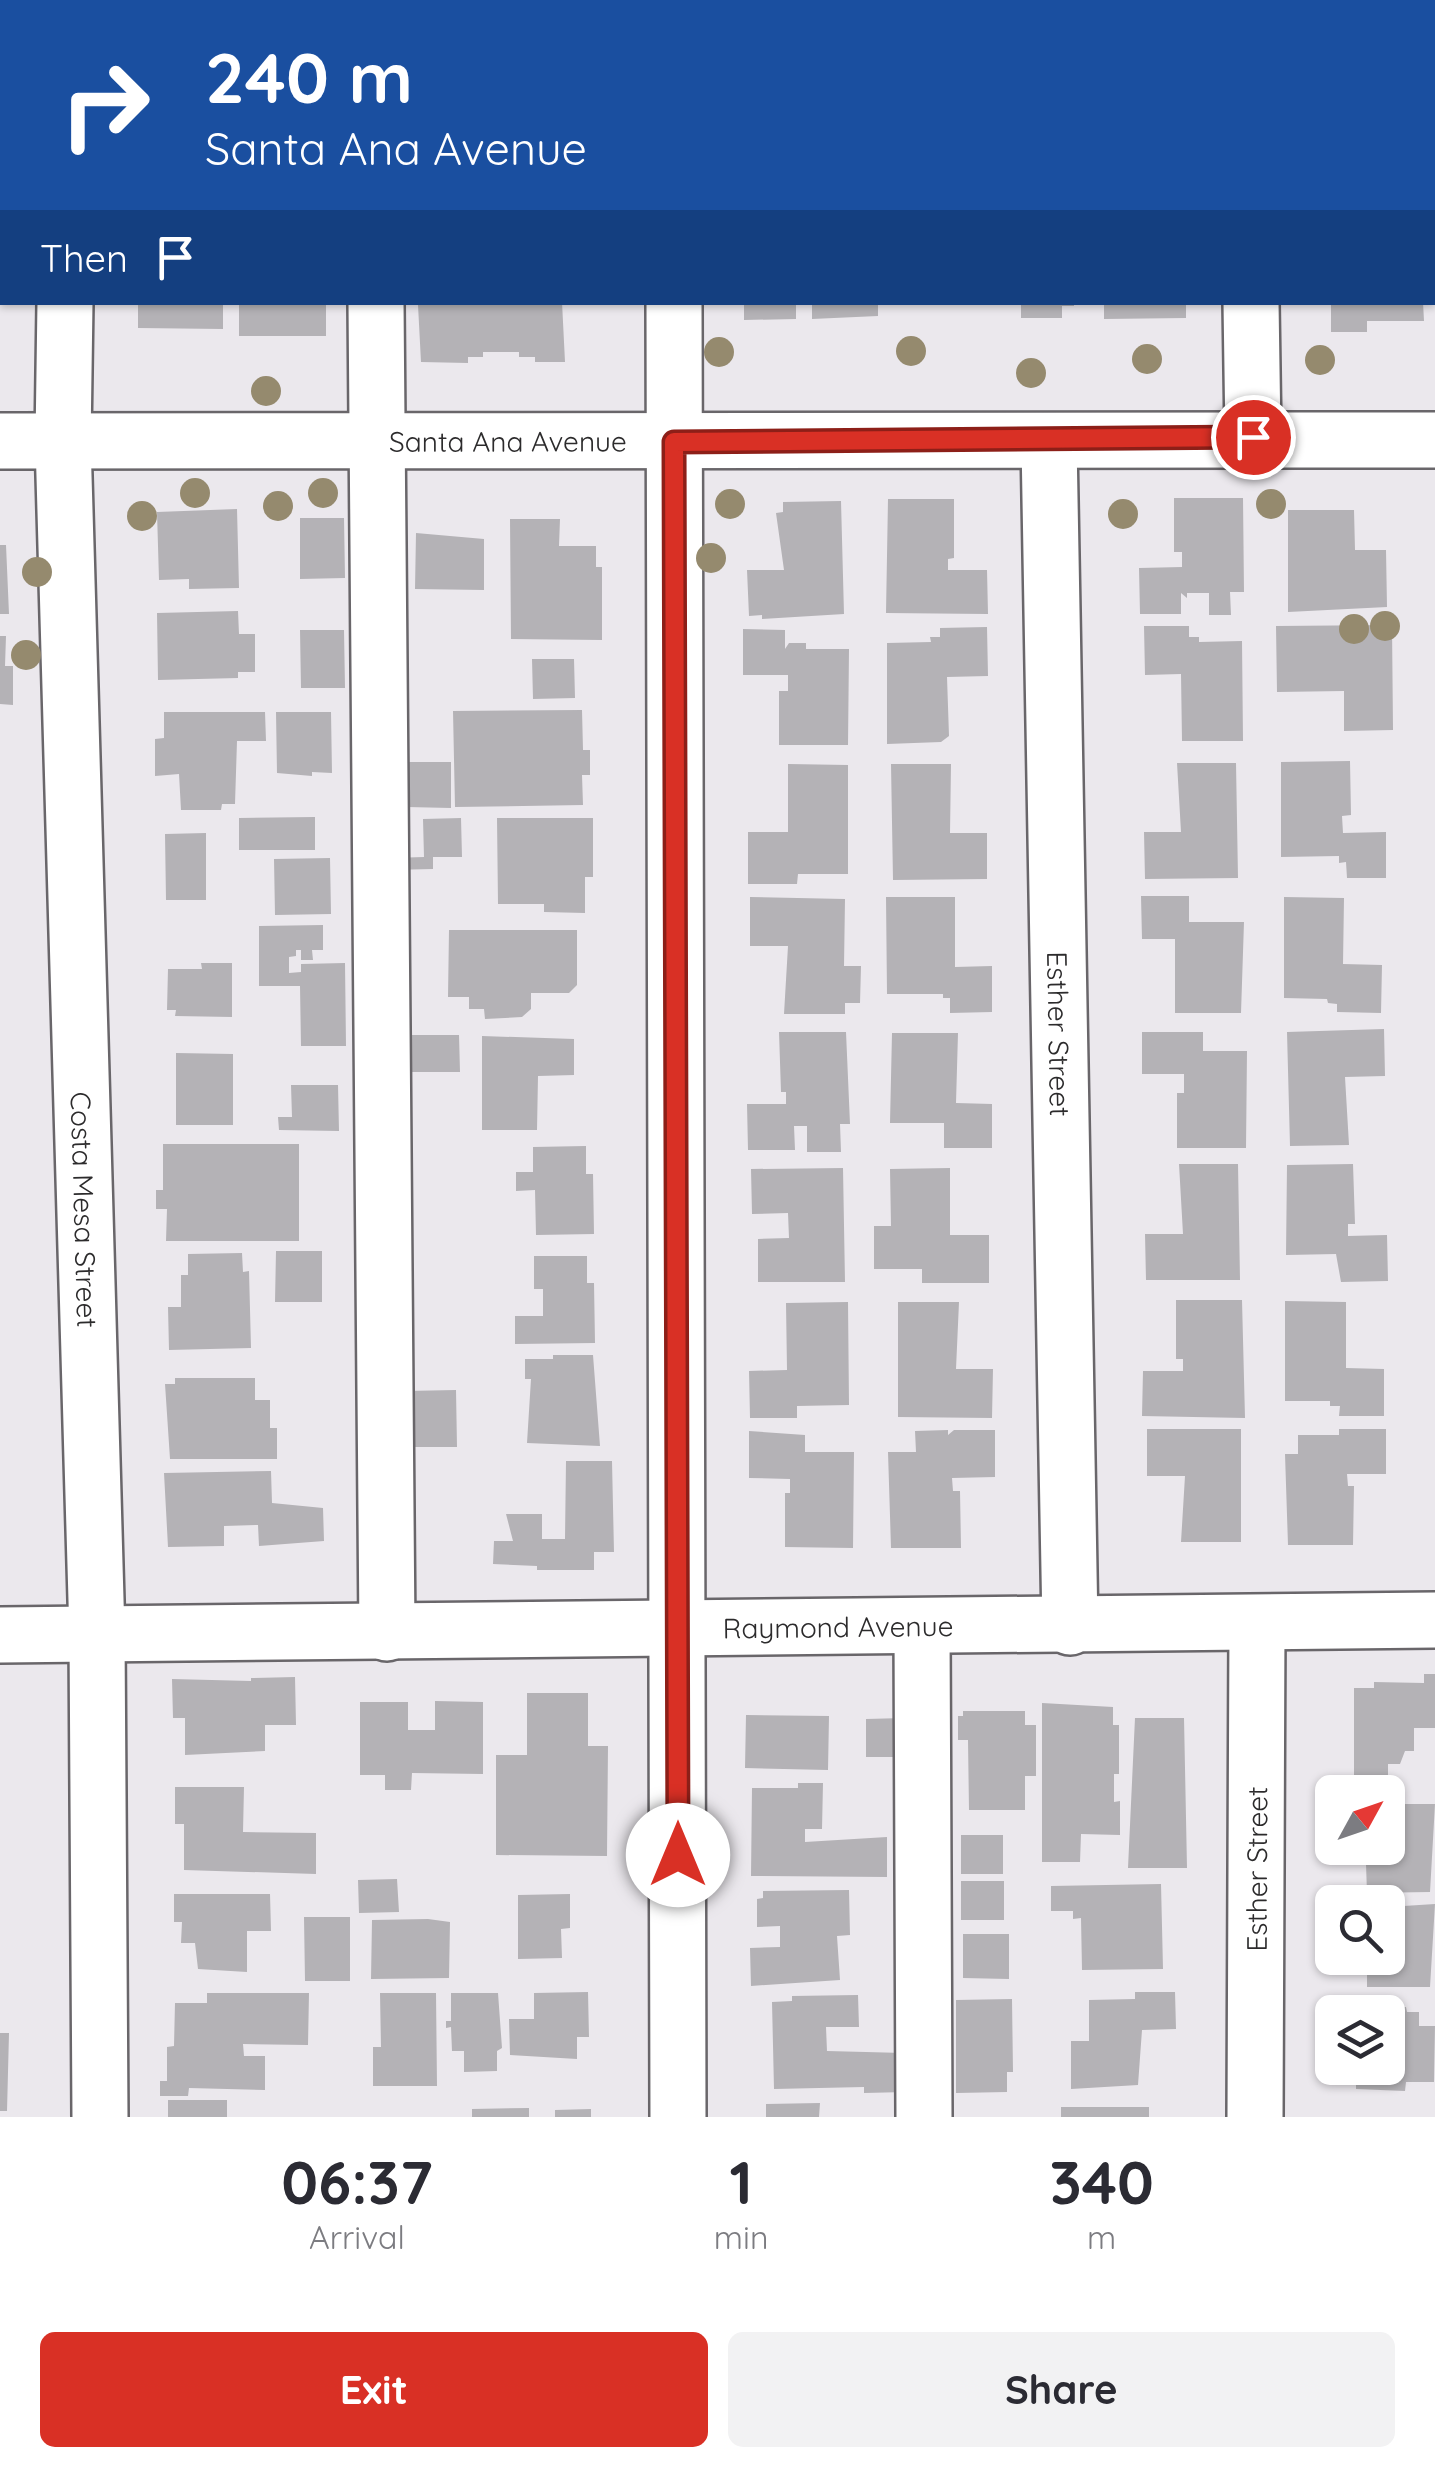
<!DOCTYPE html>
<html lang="en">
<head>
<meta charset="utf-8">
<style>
  :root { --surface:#fff; --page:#f2f2f3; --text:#2b2b33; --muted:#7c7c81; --accent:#d93025 }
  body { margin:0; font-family:Quicksand,sans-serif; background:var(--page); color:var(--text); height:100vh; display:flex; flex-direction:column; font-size:38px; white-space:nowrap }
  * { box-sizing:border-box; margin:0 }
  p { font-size:32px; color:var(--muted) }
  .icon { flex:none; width:55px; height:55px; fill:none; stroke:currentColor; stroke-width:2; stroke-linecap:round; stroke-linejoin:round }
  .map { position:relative; height:2117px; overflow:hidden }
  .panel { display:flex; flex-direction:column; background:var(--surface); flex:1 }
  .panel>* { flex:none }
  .top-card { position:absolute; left:0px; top:0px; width:1435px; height:305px; box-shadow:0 2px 8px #0004; background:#1a4fa0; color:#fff; overflow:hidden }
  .needle { width:65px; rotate:50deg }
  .buttons { position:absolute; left:1315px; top:1775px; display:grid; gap:20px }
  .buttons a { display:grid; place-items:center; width:90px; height:90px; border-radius:15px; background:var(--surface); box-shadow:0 2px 8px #0004; font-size:50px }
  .pin { position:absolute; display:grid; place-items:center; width:85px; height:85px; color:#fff; margin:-42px; border:5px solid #fff; border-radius:50%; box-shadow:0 2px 10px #0007 }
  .me { position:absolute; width:110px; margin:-55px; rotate:0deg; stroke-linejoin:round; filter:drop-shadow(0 0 8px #0008) }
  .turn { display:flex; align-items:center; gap:35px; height:210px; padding:0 40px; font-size:45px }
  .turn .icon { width:130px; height:130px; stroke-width:2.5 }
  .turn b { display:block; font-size:70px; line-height:85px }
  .then { display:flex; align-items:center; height:95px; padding:0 40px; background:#0003; gap:20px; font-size:38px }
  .eta { display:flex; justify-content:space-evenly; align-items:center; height:170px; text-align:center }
  .eta b { font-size:60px; font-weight:700; line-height:70px }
  .button { display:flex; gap:20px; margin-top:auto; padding:20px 40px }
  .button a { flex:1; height:115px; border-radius:15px; background:var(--accent); color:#fff; font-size:40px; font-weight:700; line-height:115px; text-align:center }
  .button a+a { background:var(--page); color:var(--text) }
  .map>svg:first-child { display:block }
  .building { fill:#b4b2b6 }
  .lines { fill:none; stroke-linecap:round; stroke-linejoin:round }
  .minor-casing { stroke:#69666a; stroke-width:60 }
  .minor { stroke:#fff; stroke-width:55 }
  .tree { fill:#958a6e }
  .route-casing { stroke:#8d1f18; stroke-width:25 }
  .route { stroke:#d93025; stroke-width:18 }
  .labels { text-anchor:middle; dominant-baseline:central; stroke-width:8; stroke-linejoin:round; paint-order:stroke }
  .street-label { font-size:28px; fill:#2c2b2c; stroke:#ebe8ed }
</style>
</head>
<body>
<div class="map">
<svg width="1435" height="2117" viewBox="0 0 1435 2117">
  <rect width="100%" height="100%" fill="#ebe8ed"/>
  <path class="building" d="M 138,302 L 223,302 L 223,329 L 138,328 Z
    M 239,302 L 326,302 L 326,336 L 239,336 Z
    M 440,302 L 562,302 L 565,362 L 535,362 L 535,357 L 519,357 L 519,352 L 483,352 L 483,357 L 468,357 L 468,363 L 421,362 L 418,305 Z
    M 744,302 L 796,302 L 796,319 L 744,320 Z
    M 812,302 L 878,302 L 878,316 L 812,319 Z
    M 1021,302 L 1074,302 L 1074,306 L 1062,306 L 1062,318 L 1021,318 Z
    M 1104,302 L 1186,302 L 1186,318 L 1104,319 Z
    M 1331,302 L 1423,302 L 1424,321 L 1367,321 L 1367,332 L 1331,332 Z
    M 1174,498 L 1243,498 L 1244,592 L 1230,592 L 1231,615 L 1209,615 L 1209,593 L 1187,593 L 1187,598 L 1181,593 L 1181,614 L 1140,614 L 1139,568 L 1182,567 L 1182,552 L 1174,552 Z
    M 888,499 L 954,499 L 954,558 L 948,559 L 948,570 L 987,570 L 988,614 L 886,613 Z
    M 841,501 L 844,614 L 762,619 L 762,615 L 749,616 L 747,570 L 784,570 L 776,513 L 783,512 L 783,502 Z
    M 237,509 L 239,588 L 189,589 L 189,579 L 159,580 L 157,512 Z
    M 1288,510 L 1354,510 L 1355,550 L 1386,550 L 1387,607 L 1288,612 Z
    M 300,518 L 344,518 L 345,578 L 300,579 Z
    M 510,519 L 560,519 L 559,546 L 596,546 L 596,567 L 602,567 L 602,640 L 511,639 Z
    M 416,533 L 484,539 L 484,590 L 415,589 Z
    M 0,545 L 6,545 L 9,614 L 0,614 Z
    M 238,611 L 239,634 L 255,634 L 255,672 L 238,672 L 238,678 L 158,680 L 157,613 Z
    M 1392,625 L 1393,730 L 1344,731 L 1344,691 L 1277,692 L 1276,626 Z
    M 1144,626 L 1189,626 L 1189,637 L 1199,637 L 1199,642 L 1242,641 L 1243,741 L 1182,741 L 1181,674 L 1145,675 Z
    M 987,627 L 988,676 L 947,677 L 949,736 L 941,742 L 887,744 L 887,643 L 931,642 L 930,637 L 940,637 L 940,628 Z
    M 743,629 L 785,630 L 785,649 L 789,643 L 806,643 L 806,649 L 849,649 L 848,745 L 779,745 L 779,691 L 788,691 L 788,675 L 743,675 Z
    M 300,630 L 344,630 L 345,688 L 301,688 Z
    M 0,636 L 6,636 L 5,666 L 13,666 L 13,705 L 0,704 Z
    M 532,659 L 574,659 L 575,698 L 533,699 Z
    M 582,710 L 583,750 L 590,750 L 590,775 L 582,775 L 583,805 L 455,807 L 453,711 Z
    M 164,712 L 265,712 L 266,741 L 237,741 L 235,804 L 222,804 L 221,810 L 181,810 L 179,774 L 155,776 L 155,739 L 164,738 Z
    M 276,712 L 331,712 L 332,773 L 312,772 L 312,776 L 277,773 Z
    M 1350,761 L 1351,815 L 1342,816 L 1343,833 L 1386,832 L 1386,878 L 1347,878 L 1346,862 L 1339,863 L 1339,856 L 1281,857 L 1281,762 Z
    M 407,762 L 451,762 L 451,808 L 407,807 Z
    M 1177,763 L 1236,763 L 1238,878 L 1145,879 L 1144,832 L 1181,832 Z
    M 788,764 L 848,765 L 848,874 L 798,874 L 797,884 L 748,884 L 748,832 L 788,832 Z
    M 891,764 L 951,764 L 950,833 L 987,833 L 987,879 L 893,880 Z
    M 315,817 L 315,850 L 239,850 L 239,818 Z
    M 461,818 L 462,857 L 433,857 L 433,869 L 391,870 L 391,858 L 424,857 L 423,819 Z
    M 497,818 L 593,818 L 593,877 L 585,877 L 585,913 L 544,912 L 544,904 L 498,904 Z
    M 206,833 L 206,900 L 166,900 L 165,834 Z
    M 330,858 L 331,914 L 275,915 L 274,859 Z
    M 1141,896 L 1189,896 L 1189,922 L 1244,922 L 1241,1013 L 1175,1013 L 1175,939 L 1142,939 Z
    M 750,897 L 845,899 L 844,966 L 861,966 L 860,1003 L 845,1003 L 845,1014 L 784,1014 L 788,946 L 750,946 Z
    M 886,897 L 955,897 L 955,967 L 992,966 L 992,1012 L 950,1013 L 950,998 L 943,998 L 943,994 L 887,994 Z
    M 1284,897 L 1344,898 L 1343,964 L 1382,965 L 1381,1013 L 1337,1012 L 1337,1004 L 1328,1003 L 1327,999 L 1284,998 Z
    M 323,925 L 323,950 L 312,950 L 313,960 L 301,960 L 301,950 L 296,950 L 296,956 L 289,957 L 289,973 L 301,972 L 301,964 L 345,963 L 346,1046 L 301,1046 L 300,986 L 259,986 L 259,926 Z
    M 449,930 L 577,930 L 577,985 L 569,993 L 531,993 L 531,1009 L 522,1017 L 485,1019 L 484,1009 L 469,1009 L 469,997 L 448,997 Z
    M 201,963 L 232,963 L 232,1017 L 175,1016 L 176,1010 L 167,1010 L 168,969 L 202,969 Z
    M 1384,1029 L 1385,1076 L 1345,1077 L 1349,1145 L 1290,1146 L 1287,1032 Z
    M 779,1032 L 846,1032 L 850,1124 L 840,1124 L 841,1152 L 807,1152 L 807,1126 L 794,1126 L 795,1150 L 748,1150 L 747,1104 L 786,1104 L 786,1092 L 781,1092 Z
    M 1142,1032 L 1203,1032 L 1203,1051 L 1247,1051 L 1246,1148 L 1177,1148 L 1177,1093 L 1184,1093 L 1184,1074 L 1142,1074 Z
    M 892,1033 L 958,1033 L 956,1103 L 992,1104 L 992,1148 L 944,1148 L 944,1123 L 890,1123 Z
    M 406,1035 L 459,1035 L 460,1072 L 406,1072 Z
    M 482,1036 L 574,1039 L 574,1075 L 538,1076 L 537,1130 L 482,1130 Z
    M 176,1053 L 233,1054 L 233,1125 L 176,1125 Z
    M 291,1085 L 338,1085 L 339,1131 L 279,1130 L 278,1117 L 292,1117 Z
    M 163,1144 L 299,1144 L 299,1241 L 166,1241 L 167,1209 L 156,1209 L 156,1190 L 163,1190 Z
    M 586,1146 L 586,1174 L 593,1174 L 594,1234 L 536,1235 L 535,1190 L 516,1191 L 516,1172 L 533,1172 L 533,1147 Z
    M 1179,1164 L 1238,1164 L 1240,1280 L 1146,1280 L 1145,1234 L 1183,1234 Z
    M 1353,1164 L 1355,1224 L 1348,1224 L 1348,1236 L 1387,1235 L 1388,1281 L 1341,1282 L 1336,1254 L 1286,1255 L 1287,1165 Z
    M 843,1168 L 845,1282 L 758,1282 L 758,1239 L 789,1238 L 788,1213 L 752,1214 L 751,1169 Z
    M 950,1168 L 950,1235 L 989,1235 L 989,1283 L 922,1283 L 922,1269 L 874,1269 L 874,1226 L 891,1226 L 890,1169 Z
    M 276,1251 L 322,1251 L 322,1302 L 275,1302 Z
    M 242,1253 L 243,1272 L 249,1271 L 251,1348 L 169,1350 L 168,1307 L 181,1307 L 181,1275 L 188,1275 L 188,1254 Z
    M 534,1256 L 587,1256 L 587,1283 L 594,1283 L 595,1343 L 515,1344 L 515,1316 L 543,1316 L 543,1289 L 534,1289 Z
    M 1176,1300 L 1242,1300 L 1245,1418 L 1142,1416 L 1143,1371 L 1183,1371 L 1183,1359 L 1176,1359 Z
    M 1285,1301 L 1346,1302 L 1346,1368 L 1384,1369 L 1384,1416 L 1339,1416 L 1340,1406 L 1330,1406 L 1330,1401 L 1285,1401 Z
    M 848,1302 L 849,1405 L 797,1406 L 797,1418 L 750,1418 L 749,1371 L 787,1370 L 786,1303 Z
    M 898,1302 L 959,1302 L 956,1369 L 993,1369 L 992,1418 L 898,1417 Z
    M 553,1355 L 593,1355 L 600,1446 L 527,1443 L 531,1379 L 525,1379 L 525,1359 L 553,1359 Z
    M 175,1378 L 255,1378 L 255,1400 L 270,1400 L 270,1428 L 277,1428 L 277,1459 L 170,1459 L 165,1384 L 175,1384 Z
    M 456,1390 L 457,1447 L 406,1447 L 406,1391 Z
    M 1147,1429 L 1241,1429 L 1241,1542 L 1181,1542 L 1185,1476 L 1147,1476 Z
    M 1339,1429 L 1386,1429 L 1386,1474 L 1347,1474 L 1348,1486 L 1354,1486 L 1353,1545 L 1288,1545 L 1285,1454 L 1298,1454 L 1298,1435 L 1339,1435 Z
    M 948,1430 L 948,1435 L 954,1430 L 995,1430 L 995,1477 L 952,1478 L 953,1491 L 960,1491 L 961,1548 L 891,1548 L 888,1452 L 916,1452 L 915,1431 Z
    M 749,1431 L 805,1435 L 805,1452 L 854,1452 L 853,1548 L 785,1547 L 785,1493 L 790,1493 L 790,1479 L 749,1478 Z
    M 566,1461 L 612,1461 L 614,1552 L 594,1552 L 594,1570 L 537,1570 L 537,1566 L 493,1564 L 494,1541 L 513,1541 L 506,1514 L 542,1514 L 542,1539 L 565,1539 Z
    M 271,1471 L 272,1503 L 323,1508 L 324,1541 L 259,1546 L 258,1525 L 224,1526 L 224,1546 L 168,1547 L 164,1473 Z
    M 1424,1674 L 1435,1674 L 1435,1728 L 1414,1728 L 1414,1751 L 1405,1751 L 1400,1764 L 1388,1764 L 1388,1790 L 1354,1790 L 1354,1688 L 1374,1688 L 1374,1682 L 1424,1683 Z
    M 295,1677 L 296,1725 L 265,1725 L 265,1751 L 185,1755 L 185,1718 L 173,1718 L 172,1679 L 251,1681 L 251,1678 Z
    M 527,1693 L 588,1693 L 588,1746 L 608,1746 L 607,1856 L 496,1855 L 496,1755 L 527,1755 Z
    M 435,1701 L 483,1702 L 483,1774 L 412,1773 L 411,1790 L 385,1790 L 385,1775 L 360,1775 L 360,1702 L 408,1702 L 408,1730 L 435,1730 Z
    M 1042,1703 L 1113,1707 L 1113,1725 L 1119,1725 L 1119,1774 L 1114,1774 L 1114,1802 L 1120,1801 L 1120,1835 L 1081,1834 L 1080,1862 L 1042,1862 Z
    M 963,1711 L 1025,1711 L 1025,1725 L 1036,1725 L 1036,1776 L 1025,1776 L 1025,1810 L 969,1810 L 968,1740 L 958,1740 L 958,1716 L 963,1716 Z
    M 746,1715 L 829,1716 L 828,1770 L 745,1768 Z
    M 904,1718 L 905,1757 L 866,1757 L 866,1719 Z
    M 1135,1718 L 1184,1718 L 1187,1868 L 1128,1868 Z
    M 798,1783 L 823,1783 L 822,1829 L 805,1829 L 805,1842 L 887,1837 L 887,1877 L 751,1876 L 752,1788 L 798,1788 Z
    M 175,1787 L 244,1787 L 243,1832 L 316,1833 L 316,1874 L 184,1870 L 184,1824 L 175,1824 Z
    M 1388,1804 L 1435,1804 L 1430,1892 L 1367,1893 L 1366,1864 L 1378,1864 L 1378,1848 L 1388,1848 Z
    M 961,1835 L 1003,1835 L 1003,1874 L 961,1874 Z
    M 397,1879 L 399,1912 L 359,1913 L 358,1880 Z
    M 961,1881 L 1004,1881 L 1004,1920 L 961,1920 Z
    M 1161,1884 L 1163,1969 L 1082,1970 L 1081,1918 L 1073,1919 L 1073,1911 L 1051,1911 L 1051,1886 Z
    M 849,1890 L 850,1935 L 837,1936 L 840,1980 L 751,1986 L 750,1948 L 780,1947 L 780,1926 L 757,1927 L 757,1899 L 763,1898 L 763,1891 Z
    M 174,1894 L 270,1894 L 271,1931 L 247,1931 L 247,1972 L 198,1969 L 195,1943 L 181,1943 L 182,1922 L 174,1922 Z
    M 570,1894 L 570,1928 L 561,1929 L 562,1958 L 518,1959 L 518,1895 Z
    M 1435,1904 L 1430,1987 L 1367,1987 L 1367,1963 L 1371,1958 L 1388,1958 L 1388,1907 Z
    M 304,1917 L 350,1917 L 350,1981 L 305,1981 Z
    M 428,1919 L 450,1922 L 449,1978 L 371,1979 L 372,1920 Z
    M 963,1934 L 1009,1934 L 1009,1979 L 963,1978 Z
    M 588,1992 L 589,2037 L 577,2037 L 577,2059 L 510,2055 L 509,2019 L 534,2019 L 534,1993 Z
    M 1135,1992 L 1175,1992 L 1176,2029 L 1142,2030 L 1138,2085 L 1071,2089 L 1071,2041 L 1089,2041 L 1089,2000 L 1135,1999 Z
    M 207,1993 L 309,1993 L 308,2045 L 243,2044 L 244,2056 L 265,2056 L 265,2090 L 189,2088 L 188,2096 L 160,2096 L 160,2081 L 167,2081 L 167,2047 L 174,2046 L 175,2003 L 207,2003 Z
    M 380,1993 L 436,1993 L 437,2086 L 373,2086 L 373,2047 L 381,2047 Z
    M 451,1993 L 498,1993 L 502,2048 L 497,2051 L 497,2071 L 464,2072 L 464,2051 L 452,2051 L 451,2027 L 446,2028 L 446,2021 L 451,2021 Z
    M 858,1995 L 859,2027 L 826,2027 L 827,2051 L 904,2053 L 906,2092 L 864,2093 L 864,2087 L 774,2089 L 772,2002 L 792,2001 L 792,1996 Z
    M 1012,1999 L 1013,2072 L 1007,2072 L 1007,2092 L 956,2093 L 956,2000 Z
    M 1357,2006 L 1406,2007 L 1407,2012 L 1419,2012 L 1419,2026 L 1435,2026 L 1434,2082 L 1406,2082 L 1405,2091 L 1356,2089 L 1356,2068 L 1388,2068 L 1388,2012 L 1357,2012 Z
    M 0,2033 L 9,2033 L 7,2111 L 0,2111 Z
    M 168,2100 L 227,2100 L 227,2117 L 168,2117 Z
    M 820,2103 L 819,2117 L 766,2117 L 766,2104 Z
    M 1061,2107 L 1149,2107 L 1149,2117 L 1061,2117 Z
    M 529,2108 L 529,2117 L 472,2117 L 472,2109 Z
    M 591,2109 L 591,2117 L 555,2117 L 555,2110 Z"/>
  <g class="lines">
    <g class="minor-casing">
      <g id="minor">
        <path d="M 674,0 L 674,2"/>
        <path d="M 963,0 L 963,2"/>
        <path d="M 1247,0 L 1247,2"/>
        <path d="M 71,2 L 71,0"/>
        <path d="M 377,2 L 377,0"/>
        <path id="s1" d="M 65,302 L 63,441 L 97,1635 L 100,2117"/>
        <path d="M 376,302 L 387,1633"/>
        <path d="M 674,302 L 678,2117"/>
        <path d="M 1251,302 L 1253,437"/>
        <path id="s2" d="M 0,441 L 1435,440"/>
        <path id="s3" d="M 1049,442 L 1070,1627"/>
        <path d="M 922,1628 L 924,2117"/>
        <path id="s4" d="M 0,1635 L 1435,1620"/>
        <path id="s5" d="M 1255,2117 L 1257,1624"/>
      </g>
    </g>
    <use href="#minor" class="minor"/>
  </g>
  <g class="tree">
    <circle cx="911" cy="351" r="15"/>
    <circle cx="719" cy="352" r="15"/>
    <circle cx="1147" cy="359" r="15"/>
    <circle cx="1320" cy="360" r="15"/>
    <circle cx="1031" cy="373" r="15"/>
    <circle cx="266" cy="391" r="15"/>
    <circle cx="195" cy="493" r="15"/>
    <circle cx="323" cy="493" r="15"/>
    <circle cx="730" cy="504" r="15"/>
    <circle cx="1271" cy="504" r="15"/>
    <circle cx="278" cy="506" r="15"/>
    <circle cx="1123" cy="514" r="15"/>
    <circle cx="142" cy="516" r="15"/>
    <circle cx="711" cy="558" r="15"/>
    <circle cx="37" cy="572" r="15"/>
    <circle cx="1385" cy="626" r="15"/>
    <circle cx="1354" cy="629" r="15"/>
    <circle cx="26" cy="655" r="15"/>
  </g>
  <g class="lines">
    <g class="route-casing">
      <path id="route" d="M 678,1855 L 674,442 L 1253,437"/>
    </g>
    <use href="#route" class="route"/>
  </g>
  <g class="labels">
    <g class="street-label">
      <text stroke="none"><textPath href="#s2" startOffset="508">Santa Ana Avenue</textPath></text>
      <text stroke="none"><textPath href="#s3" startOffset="592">Esther Street</textPath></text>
      <text stroke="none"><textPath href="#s1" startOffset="908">Costa Mesa Street</textPath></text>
      <text stroke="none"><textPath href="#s4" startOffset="838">Raymond Avenue</textPath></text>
      <text stroke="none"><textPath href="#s5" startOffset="248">Esther Street</textPath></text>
    </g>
  </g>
</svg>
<div class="buttons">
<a><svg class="needle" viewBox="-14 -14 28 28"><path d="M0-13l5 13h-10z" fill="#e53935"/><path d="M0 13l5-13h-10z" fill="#7c7c81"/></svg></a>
<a><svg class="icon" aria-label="search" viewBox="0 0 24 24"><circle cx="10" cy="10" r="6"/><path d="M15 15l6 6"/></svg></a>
<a><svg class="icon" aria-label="layers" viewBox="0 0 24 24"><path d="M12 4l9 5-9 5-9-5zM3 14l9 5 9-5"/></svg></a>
</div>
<div class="pin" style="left:1253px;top:437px;background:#d93025"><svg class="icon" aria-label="arrive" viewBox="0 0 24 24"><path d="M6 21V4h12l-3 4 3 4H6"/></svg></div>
<svg class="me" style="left:678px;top:1855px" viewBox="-20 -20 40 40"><circle r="19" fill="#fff"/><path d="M0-13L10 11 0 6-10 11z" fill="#d93025"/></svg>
<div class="top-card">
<div class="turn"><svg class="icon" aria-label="right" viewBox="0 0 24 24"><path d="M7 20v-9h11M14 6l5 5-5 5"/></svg><div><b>240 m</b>Santa Ana Avenue</div></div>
<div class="then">Then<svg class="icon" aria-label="arrive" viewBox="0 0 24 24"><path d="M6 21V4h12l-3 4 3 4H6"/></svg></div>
</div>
</div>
<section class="panel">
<div class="eta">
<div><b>06:37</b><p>Arrival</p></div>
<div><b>1</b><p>min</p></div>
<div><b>340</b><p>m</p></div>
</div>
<div class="button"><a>Exit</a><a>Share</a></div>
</section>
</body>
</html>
